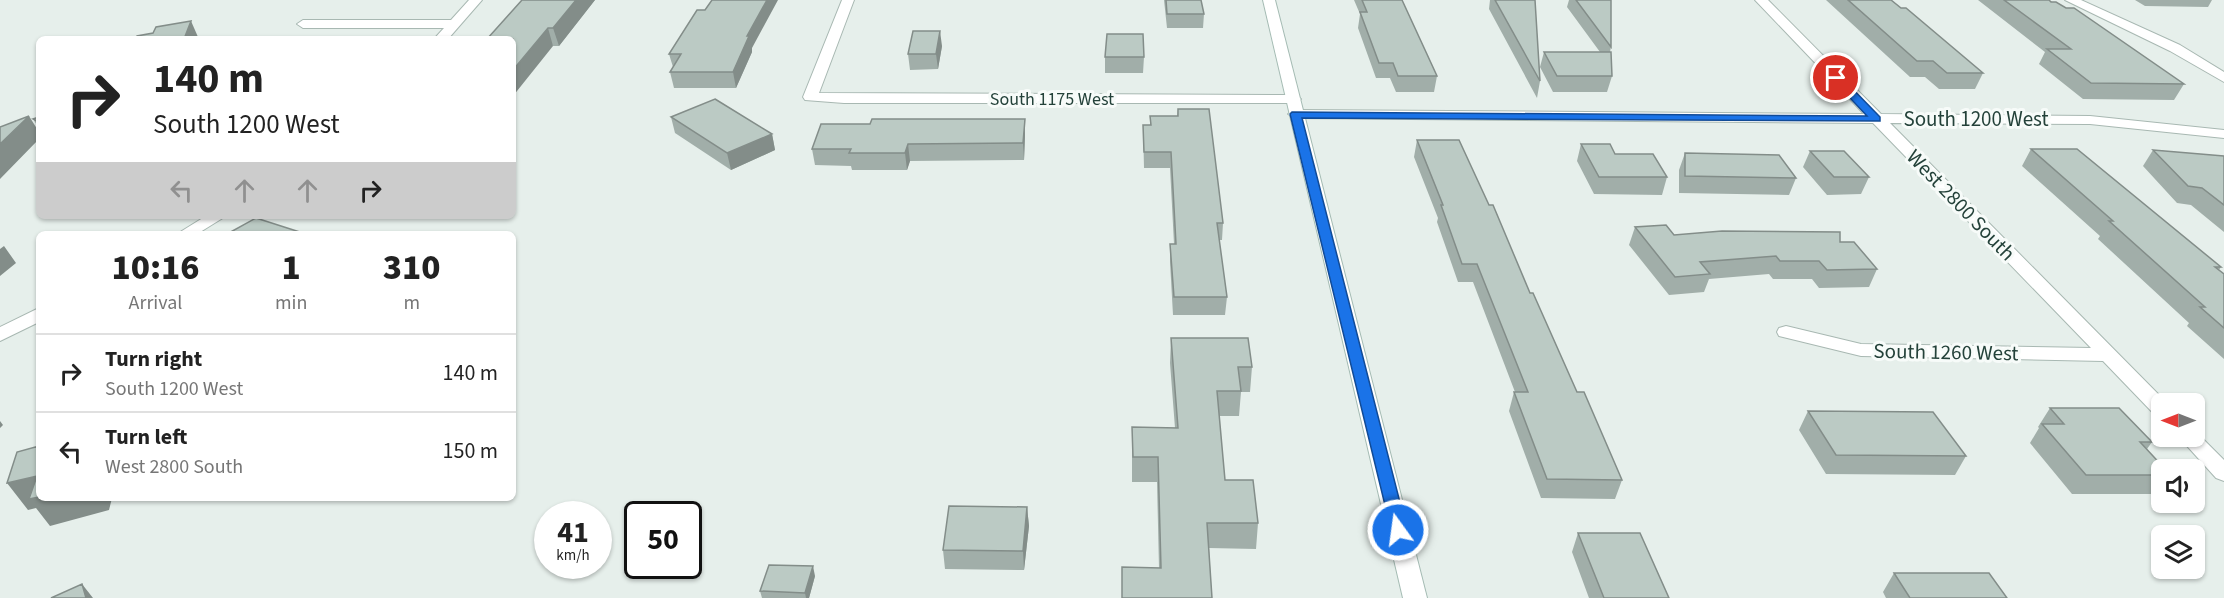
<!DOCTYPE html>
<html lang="en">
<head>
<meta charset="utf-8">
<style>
  :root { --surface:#fff; --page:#f2f2f2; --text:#222; --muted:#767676; --line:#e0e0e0 }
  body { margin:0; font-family:"Source Sans 3",sans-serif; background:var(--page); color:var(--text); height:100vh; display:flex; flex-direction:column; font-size:22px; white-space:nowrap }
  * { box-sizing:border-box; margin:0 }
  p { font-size:20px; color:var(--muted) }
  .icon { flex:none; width:33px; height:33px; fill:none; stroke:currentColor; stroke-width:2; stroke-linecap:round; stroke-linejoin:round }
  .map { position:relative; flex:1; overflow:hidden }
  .drawer { position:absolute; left:36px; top:231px; width:480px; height:270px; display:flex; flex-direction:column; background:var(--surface); border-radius:9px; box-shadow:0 2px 4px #0004 }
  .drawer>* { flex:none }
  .hud { position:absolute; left:36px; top:36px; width:480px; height:183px; border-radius:9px; box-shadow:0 2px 4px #0004; background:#fff; color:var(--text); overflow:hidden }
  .needle { width:39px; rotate:270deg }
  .buttons { position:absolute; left:2151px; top:393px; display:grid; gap:12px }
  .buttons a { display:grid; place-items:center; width:54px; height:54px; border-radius:9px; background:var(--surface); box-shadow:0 2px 4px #0004; font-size:30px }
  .speed { position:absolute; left:534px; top:501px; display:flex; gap:12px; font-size:30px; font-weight:700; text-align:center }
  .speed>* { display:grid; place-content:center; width:78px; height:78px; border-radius:50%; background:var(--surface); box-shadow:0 2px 4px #0004; line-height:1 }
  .speed small { font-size:15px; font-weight:400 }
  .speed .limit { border:3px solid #111; border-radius:9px; background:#fff; color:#111 }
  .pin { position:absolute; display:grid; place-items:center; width:51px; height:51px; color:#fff; margin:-26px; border:3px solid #fff; border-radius:50%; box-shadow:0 2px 6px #0007 }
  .me { position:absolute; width:66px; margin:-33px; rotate:346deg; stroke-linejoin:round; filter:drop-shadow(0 0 4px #0008) }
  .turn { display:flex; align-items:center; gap:21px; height:126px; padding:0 18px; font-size:27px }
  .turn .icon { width:78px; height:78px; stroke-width:2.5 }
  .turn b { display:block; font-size:42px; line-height:51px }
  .lanes { display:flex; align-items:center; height:57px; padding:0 18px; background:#0003; justify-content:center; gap:30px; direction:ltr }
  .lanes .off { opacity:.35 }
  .eta { display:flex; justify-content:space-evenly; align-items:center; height:102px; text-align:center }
  .eta b { font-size:36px; font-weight:800; line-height:42px }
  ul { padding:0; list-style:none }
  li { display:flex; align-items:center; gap:18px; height:78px; padding:0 18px; border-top:2px solid var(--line) }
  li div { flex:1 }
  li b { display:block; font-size:22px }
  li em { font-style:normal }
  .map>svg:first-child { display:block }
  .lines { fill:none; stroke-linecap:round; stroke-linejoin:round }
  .minor-casing { stroke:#a8b8b2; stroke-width:2 }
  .secondary-casing { stroke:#a4bbb3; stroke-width:2 }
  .minor { fill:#fff; fill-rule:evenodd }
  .secondary { fill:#fff; fill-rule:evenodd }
  .wall { fill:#a1aea9 }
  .shaded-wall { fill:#838d89 }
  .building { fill:#bbcac4; stroke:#838d89; stroke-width:1.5 }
  .route { fill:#1a73e8; stroke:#114b97; stroke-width:1.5 }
  .labels { text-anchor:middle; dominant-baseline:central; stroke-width:6; stroke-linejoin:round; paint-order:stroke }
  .far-street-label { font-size:18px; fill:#24423a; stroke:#f7fbf9 }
  .street-label { font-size:21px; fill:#24423a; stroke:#f7fbf9 }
</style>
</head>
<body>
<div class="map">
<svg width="2224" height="598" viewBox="0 0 2224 598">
  <rect width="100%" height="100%" fill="#e6efeb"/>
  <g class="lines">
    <g class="minor-casing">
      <path id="minor" d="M 469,0 L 482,0 L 448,39 L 434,39 L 444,28 L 303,28 L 297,24 L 303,20 L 451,20 Z
        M 842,0 L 854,0 L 819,93 L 1294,95 L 1301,99 L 1294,103 L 844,103 L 805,100 L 803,97 Z
        M 1755,0 L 1768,0 L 1881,114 L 2090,116 L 2224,130 L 2224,138 L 2090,124 L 1890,123 L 2168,404 L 2162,404 L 2162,417 L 2155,415 L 2103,361 L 1861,356 L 1779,336 L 1777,332 L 1779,328 L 1786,326 L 1861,344 L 2091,348 L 1873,123 L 1295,118 L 1288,114 L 1295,110 L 1864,114 Z
        M 2065,0 L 2081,0 L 2180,45 L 2224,72 L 2224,82 L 2170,51 Z
        M 206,216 L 226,216 L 197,234 L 177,234 Z
        M 39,308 L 39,322 L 0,341 L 0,327 Z
        M 2195,431 L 2224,460 L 2224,481 L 2216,478 L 2178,436 L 2194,436 Z"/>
    </g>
    <g class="secondary-casing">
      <path id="secondary" d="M 1263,0 L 1275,0 L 1427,598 L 1403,598 Z"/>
    </g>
    <use href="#minor" class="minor"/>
    <use href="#secondary" class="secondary"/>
  </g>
  <path class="wall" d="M 522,0 L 595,0 L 559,46 L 553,46 Z
    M 1164,0 L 1201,0 L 1204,14 L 1203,28 L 1167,28 Z
    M 1354,0 L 1402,0 L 1437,76 L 1434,92 L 1396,92 L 1390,78 L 1376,78 L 1358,28 L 1360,14 Z
    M 1490,0 L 1535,0 L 1540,81 L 1537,98 L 1489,9 Z
    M 1569,0 L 1611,0 L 1611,47 L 1610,52 L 1612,76 L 1607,92 L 1553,92 L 1540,67 L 1544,52 L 1600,52 L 1567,7 Z
    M 1826,0 L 1891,0 L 1983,73 L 1975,89 L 1939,89 L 1925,77 L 1910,77 Z
    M 1978,0 L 2049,0 L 2184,84 L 2174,100 L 2083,99 L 2039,64 L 2045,52 Z
    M 2135,0 L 2212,0 L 2208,7 L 2145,6 Z
    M 942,46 L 938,69 L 910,70 L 908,54 Z
    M 752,48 L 752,52 L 736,88 L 674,88 L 670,72 L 673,67 L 669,54 Z
    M 1105,57 L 1144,57 L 1143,73 L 1105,73 Z
    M 1178,109 L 1223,223 L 1222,240 L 1219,240 L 1227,297 L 1225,315 L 1173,315 L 1170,262 L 1170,244 L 1174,244 L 1170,168 L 1144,168 L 1143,125 L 1150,125 L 1150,116 L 1177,116 Z
    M 39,117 L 39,128 L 33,119 Z
    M 671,117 L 772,134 L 775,150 L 731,170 L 675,133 Z
    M 1025,119 L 1025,135 L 1024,160 L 910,161 L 907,170 L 852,170 L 851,166 L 815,165 L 812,149 L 870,124 Z
    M 1417,140 L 1530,293 L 1577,392 L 1622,480 L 1615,499 L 1541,498 L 1509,411 L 1514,392 L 1515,392 L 1473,282 L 1458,282 L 1437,222 L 1438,218 L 1414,157 Z
    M 1581,144 L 1615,154 L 1667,177 L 1662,195 L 1594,194 L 1577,161 Z
    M 2031,149 L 2221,267 L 2219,270 L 2224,274 L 2224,359 L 2187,326 L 2189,323 L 2098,239 L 2100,236 L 2022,166 Z
    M 2153,150 L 2224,156 L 2224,232 L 2191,205 L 2177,203 L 2143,166 Z
    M 1810,151 L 1869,177 L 1861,194 L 1827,195 L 1803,167 Z
    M 1685,153 L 1796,178 L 1789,195 L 1679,193 L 1679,170 Z
    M 1635,227 L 1674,235 L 1840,242 L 1877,269 L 1869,287 L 1819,288 L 1812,279 L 1773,279 L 1769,274 L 1709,279 L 1704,292 L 1669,295 L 1629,245 Z
    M 1171,338 L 1252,367 L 1250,392 L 1241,392 L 1239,416 L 1219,416 L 1225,480 L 1258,523 L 1256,549 L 1209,548 L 1212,598 L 1159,568 L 1157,482 L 1132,482 L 1132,427 L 1175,428 L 1170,363 Z
    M 2050,408 L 2152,442 L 2147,449 L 2162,470 L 2162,487 L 2156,494 L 2072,494 L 2030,443 L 2039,428 L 2038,427 Z
    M 1808,411 L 1966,456 L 1955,475 L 1826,474 L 1799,430 Z
    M 1027,507 L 1029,526 L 1024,570 L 945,569 L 943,550 Z
    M 1578,533 L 1669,598 L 1589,598 L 1572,552 Z
    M 1894,573 L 2007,598 L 1886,598 L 1883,592 Z
    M 815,576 L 809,598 L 762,598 L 760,591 Z"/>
  <path class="shaded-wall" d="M 576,0 L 595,0 L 559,46 L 553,28 Z
    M 767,0 L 778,0 L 752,48 L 752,52 L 736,88 L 733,72 L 747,36 Z
    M 191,21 L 198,37 L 197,39 L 184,39 Z
    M 548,28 L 553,46 L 513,96 L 513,70 Z
    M 940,31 L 942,46 L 938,69 L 936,54 Z
    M 29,116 L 39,132 L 39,139 L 0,179 L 0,144 Z
    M 1025,119 L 1025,135 L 1024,160 L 1023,143 Z
    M 772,134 L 775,150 L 731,170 L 727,153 Z
    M 908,144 L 910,161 L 907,170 L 905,153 Z
    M 4,246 L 16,263 L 0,276 L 0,249 Z
    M 0,421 L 3,425 L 0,428 Z
    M 37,476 L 39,479 L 39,498 L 112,498 L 109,510 L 50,526 L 36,508 L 28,510 L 7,483 Z
    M 1027,507 L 1029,526 L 1024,570 L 1023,551 Z
    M 813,566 L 815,576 L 809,598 L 806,598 L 805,593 Z
    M 82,584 L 93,598 L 86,598 Z"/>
  <path class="building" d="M 522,0 L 576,0 L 553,28 L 548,28 L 513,70 L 513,39 L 487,39 Z
    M 712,0 L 767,0 L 747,36 L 749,36 L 733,72 L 670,72 L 681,54 L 669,54 L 697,10 L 705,10 Z
    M 1166,0 L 1201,0 L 1204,14 L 1167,14 Z
    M 1362,0 L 1402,0 L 1437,76 L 1398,76 L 1393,63 L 1379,63 L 1360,12 L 1367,12 Z
    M 1495,0 L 1535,0 L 1540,81 Z
    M 1576,0 L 1611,0 L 1611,47 Z
    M 1848,0 L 1891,0 L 1901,8 L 1906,8 L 1983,73 L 1947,73 L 1933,61 L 1917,61 Z
    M 2004,0 L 2049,0 L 2051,2 L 2056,2 L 2066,8 L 2074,8 L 2184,84 L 2091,83 L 2047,49 L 2071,49 Z
    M 191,21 L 184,39 L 136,39 L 137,36 L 153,33 L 156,27 Z
    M 913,31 L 940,31 L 936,54 L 908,54 Z
    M 1107,34 L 1143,34 L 1144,57 L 1105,57 Z
    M 1544,52 L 1611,52 L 1612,76 L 1557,76 Z
    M 715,99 L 772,134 L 727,153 L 671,117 Z
    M 1178,109 L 1209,109 L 1223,223 L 1217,223 L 1227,297 L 1174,297 L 1170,244 L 1176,244 L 1171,152 L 1144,152 L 1143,125 L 1151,125 L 1150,116 L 1178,116 Z
    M 29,116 L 0,144 L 0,127 Z
    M 39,117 L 39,122 L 33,119 Z
    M 872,119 L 1025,119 L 1023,143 L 908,144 L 905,153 L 849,153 L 851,149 L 812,149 L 821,124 L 870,124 Z
    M 1417,140 L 1459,140 L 1489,205 L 1493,205 L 1530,293 L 1533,293 L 1577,392 L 1584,392 L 1622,480 L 1547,479 L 1514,392 L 1528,392 L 1477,264 L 1462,264 L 1441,205 L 1443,205 Z
    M 1581,144 L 1610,144 L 1615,154 L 1653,154 L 1667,177 L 1599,177 Z
    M 2031,149 L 2077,149 L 2221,267 L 2215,267 L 2224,274 L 2224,328 L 2200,307 L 2205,307 L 2109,221 L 2113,221 Z
    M 2153,150 L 2224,156 L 2224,205 L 2202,188 L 2188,186 Z
    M 1810,151 L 1844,151 L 1869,177 L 1834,177 Z
    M 1685,153 L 1779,155 L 1796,178 L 1685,176 Z
    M 256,218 L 306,234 L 227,234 Z
    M 1666,225 L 1674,235 L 1722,231 L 1840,232 L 1840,242 L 1854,242 L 1877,269 L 1827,270 L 1819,261 L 1780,261 L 1776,256 L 1700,262 L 1710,274 L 1675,277 L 1635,227 Z
    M 1171,338 L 1248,338 L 1252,367 L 1238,367 L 1241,391 L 1217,391 L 1225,480 L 1253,480 L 1258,523 L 1207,523 L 1212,598 L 1122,598 L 1122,567 L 1161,568 L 1158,457 L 1133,457 L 1132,427 L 1178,428 Z
    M 2050,408 L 2119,408 L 2152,442 L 2140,442 L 2166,470 L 2162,470 L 2162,475 L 2086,475 L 2042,424 L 2064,424 Z
    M 1808,411 L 1933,412 L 1966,456 L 1836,455 Z
    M 39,446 L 39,497 L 29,499 L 37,476 L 7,483 L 17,452 Z
    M 949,506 L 1027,507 L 1023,551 L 943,550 Z
    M 1578,533 L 1640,533 L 1669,598 L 1604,598 Z
    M 769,565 L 813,566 L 805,593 L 760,591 Z
    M 1894,573 L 1989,573 L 2007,598 L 1910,598 Z
    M 82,584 L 86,598 L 51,598 Z"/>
  <path class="route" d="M 1836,75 L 1840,76 L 1880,117 L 1880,121 L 1302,118 L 1407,530 L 1404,534 L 1398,536 L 1392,534 L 1290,114 L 1292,112 L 1867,116 L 1833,80 L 1833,76 Z"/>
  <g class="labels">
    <g class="far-street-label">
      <text x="1052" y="99">South 1175 West</text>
    </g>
    <g class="street-label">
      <text x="1976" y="119">South 1200 West</text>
      <text transform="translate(1961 205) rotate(46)">West 2800 South</text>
      <text transform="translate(1946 352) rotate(1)">South 1260 West</text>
    </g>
  </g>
</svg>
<div class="buttons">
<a><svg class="needle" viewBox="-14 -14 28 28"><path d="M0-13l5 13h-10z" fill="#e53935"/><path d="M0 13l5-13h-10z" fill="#767676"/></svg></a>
<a><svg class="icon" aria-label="sound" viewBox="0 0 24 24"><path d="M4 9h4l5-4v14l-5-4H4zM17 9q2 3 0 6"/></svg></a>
<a><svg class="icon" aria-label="layers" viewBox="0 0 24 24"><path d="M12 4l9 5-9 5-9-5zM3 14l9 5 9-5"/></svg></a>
</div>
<div class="speed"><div>41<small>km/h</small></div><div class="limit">50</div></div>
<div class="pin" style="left:1836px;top:78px;background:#d93025"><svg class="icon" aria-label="arrive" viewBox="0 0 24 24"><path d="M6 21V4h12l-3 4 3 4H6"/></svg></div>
<svg class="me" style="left:1398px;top:530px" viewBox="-20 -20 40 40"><circle r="17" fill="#1a73e8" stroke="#fff" stroke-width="3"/><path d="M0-11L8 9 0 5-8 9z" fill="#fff"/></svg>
<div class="hud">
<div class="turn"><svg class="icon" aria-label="right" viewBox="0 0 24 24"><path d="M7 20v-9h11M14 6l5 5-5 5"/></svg><div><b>140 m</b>South 1200 West</div></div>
<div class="lanes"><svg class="icon off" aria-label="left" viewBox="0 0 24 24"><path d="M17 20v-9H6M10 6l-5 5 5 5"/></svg><svg class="icon off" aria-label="ahead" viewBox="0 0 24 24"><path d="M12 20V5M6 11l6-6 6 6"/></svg><svg class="icon off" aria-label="ahead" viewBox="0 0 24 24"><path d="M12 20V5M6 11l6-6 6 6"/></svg><svg class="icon" aria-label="right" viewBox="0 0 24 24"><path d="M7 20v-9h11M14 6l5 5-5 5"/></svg></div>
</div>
<section class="drawer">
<div class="eta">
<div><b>10:16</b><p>Arrival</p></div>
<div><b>1</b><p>min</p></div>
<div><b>310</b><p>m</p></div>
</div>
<ul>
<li><svg class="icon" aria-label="right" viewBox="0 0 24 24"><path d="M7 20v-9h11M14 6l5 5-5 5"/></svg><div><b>Turn right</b><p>South 1200 West</p></div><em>140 m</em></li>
<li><svg class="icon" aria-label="left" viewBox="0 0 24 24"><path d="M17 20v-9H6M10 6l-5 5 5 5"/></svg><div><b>Turn left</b><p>West 2800 South</p></div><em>150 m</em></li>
</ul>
</section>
</div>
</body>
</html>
